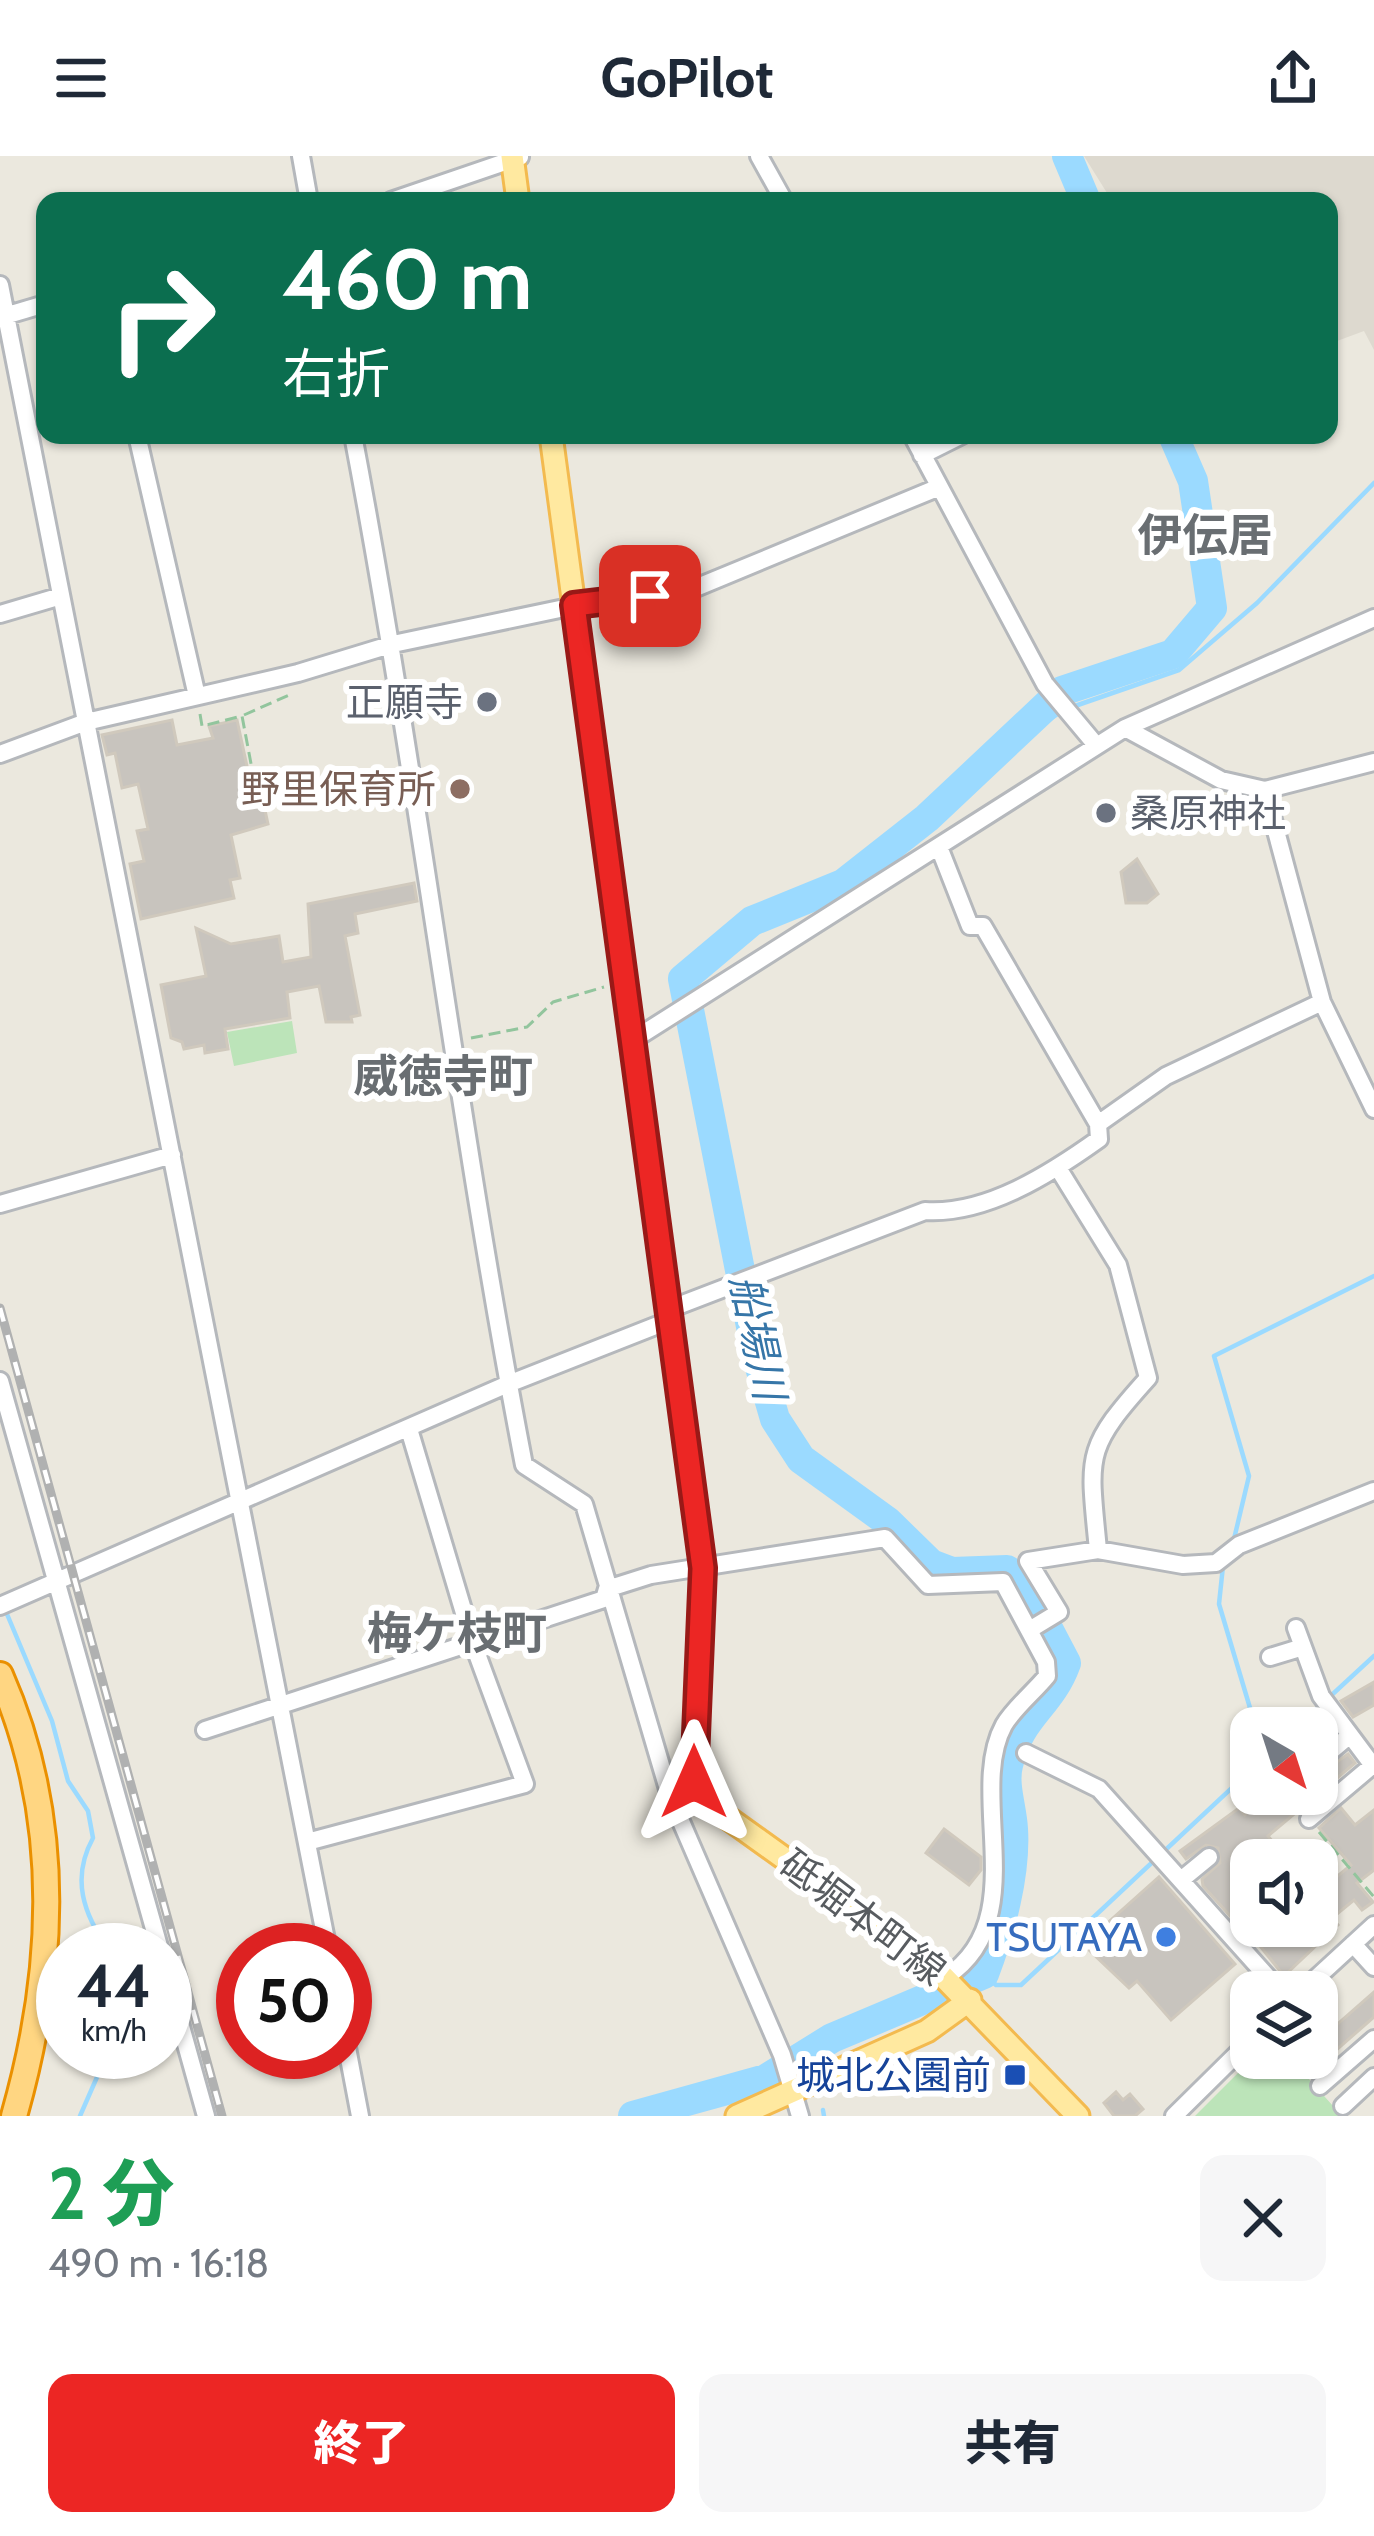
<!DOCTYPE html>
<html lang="ja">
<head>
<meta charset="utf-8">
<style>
  :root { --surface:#fff; --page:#f6f6f7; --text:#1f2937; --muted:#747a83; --accent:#ec2624 }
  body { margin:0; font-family:Cabin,"Noto Sans JP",sans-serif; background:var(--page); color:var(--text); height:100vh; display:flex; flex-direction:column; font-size:45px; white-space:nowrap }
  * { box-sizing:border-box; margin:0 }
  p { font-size:39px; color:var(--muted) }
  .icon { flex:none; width:66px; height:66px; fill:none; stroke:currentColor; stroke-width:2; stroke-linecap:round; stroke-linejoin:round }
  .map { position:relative; height:1960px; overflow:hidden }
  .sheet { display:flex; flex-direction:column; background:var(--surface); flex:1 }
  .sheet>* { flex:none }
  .top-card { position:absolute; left:36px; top:36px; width:1302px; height:252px; border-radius:24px; box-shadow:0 3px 9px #0004; background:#0b6e4f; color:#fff; overflow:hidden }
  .needle { width:78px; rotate:141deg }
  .fabs { position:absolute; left:1230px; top:1551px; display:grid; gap:24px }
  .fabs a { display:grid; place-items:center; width:108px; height:108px; border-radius:24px; background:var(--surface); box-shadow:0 3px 9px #0004; font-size:60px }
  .speed { position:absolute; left:36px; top:1767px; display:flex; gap:24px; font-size:60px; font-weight:700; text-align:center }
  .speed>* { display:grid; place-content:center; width:156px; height:156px; border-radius:50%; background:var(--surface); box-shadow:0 3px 9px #0004; line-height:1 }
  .speed small { font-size:30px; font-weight:400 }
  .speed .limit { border:18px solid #d22; background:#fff; color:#111 }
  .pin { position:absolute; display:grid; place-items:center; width:102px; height:102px; color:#fff; margin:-51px; border-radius:24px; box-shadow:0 6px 18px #0006 }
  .me { position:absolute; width:132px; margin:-66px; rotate:0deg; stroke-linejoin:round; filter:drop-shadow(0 0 9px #0008) }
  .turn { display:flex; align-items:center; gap:42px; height:252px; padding:0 48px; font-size:54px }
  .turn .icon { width:156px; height:156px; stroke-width:2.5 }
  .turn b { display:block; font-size:84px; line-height:102px }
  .round { display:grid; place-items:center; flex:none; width:126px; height:126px; border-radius:24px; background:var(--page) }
  .summary { display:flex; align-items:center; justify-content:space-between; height:204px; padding:0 48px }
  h1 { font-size:72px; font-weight:800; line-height:90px; color:#1e9e55 }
  .primary-button { display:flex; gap:24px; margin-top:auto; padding:24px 48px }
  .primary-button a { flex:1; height:138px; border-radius:24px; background:var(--accent); color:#fff; font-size:48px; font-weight:800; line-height:138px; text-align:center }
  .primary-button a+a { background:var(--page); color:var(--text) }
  header { display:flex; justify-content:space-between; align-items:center; height:156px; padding:0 48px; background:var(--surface); font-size:54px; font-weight:800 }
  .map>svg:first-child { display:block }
  .education { fill:#ddd9cf }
  .green { fill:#bce4b9 }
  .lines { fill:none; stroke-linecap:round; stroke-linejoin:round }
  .stream { stroke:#9bdaff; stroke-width:4.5 }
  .river { stroke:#9bdaff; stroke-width:30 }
  .building { fill:#c8c4be; stroke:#d0c9bd; stroke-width:3 }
  .minor-casing { stroke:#b5b8bc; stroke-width:22 }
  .major-casing { stroke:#f3ba4f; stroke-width:27 }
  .highway-casing { stroke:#ea9000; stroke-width:30 }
  .path { stroke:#92c59d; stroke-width:3; stroke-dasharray:12 6; stroke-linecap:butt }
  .minor { stroke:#fff; stroke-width:16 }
  .major { stroke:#ffe9a0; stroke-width:21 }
  .highway { stroke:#ffd682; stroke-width:24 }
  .rail-casing { stroke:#b0b1b1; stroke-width:9 }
  .rail { stroke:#fff; stroke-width:4.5; stroke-dasharray:14; stroke-linecap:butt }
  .route-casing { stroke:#991917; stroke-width:30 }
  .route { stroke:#ec2624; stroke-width:21 }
  .worship-dot { fill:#6b7280; stroke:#fff; stroke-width:4.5 }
  .education-dot { fill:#8d6e63; stroke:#fff; stroke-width:4.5 }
  .shop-dot { fill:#3f7fe0; stroke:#fff; stroke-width:4.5 }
  .transit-dot { fill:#1a4fb4; stroke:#fff; stroke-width:4.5 }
  .labels { text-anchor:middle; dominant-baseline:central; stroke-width:12; stroke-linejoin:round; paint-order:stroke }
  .worship-label { font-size:39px; fill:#5b616d; stroke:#fff; text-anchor:end }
  .education-label { font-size:39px; fill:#785e54; stroke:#fff; text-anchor:end }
  .street-label { font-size:39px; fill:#585c60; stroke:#fff }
  .shop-label { font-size:39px; fill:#366cbe; stroke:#fff; text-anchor:end }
  .transit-label { font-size:39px; fill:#164399; stroke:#fff; text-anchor:end }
  .water-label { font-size:42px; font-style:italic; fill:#3676a8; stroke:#fff }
  .quarter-label { font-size:45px; font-weight:bold; fill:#696e72; stroke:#fff }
</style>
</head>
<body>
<header><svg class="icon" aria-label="menu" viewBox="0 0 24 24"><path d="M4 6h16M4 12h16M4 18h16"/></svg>GoPilot<svg class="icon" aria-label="share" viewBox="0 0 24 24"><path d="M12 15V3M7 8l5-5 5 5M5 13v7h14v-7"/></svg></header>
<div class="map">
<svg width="1374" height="1960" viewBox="0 0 1374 1960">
  <rect width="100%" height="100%" fill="#ebe8de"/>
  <path class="education" d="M 1084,0 L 1374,0 L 1374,194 L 1364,175 L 1329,188 L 1329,45 L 1112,45 Z"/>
  <path class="green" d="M 292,865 L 297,897 L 234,910 L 227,876 Z
    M 1253,1902 L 1290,1902 L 1342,1960 L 1195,1960 Z"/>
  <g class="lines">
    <path class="stream" d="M 1072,551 L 1179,514 L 1257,447 L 1374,327
      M 972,614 L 1062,555
      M 1234,1383 L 1249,1320 L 1214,1200 L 1374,1120
      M 1223,1410 L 1219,1448 L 1256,1572
      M 4,1451 L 52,1565 L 68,1625 L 88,1655 L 93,1682 C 71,1722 83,1758 109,1794
      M 1296,1572 L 1374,1500
      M 984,1818 L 996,1829 L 1021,1829 L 1251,1614
      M 823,1954 L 824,1960
      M 80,1960 L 108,1896"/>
    <path class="river" d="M 1067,0 L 1086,45
      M 633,1960 L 766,1923 L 832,1882 L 984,1818 C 1000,1776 1016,1718 1013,1673 C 1012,1652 1003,1629 1008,1609 C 1020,1559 1050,1551 1066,1507 L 1024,1427 L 1007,1414 L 952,1416 L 931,1408 L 888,1366 L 801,1303 L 775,1263 L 757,1201 L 683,823 L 752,765 L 843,728 L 927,662 L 1062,535 L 1173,498 L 1212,452 L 1193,325 L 1173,279"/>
  </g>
  <path class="building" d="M 172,564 L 177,589 L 213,582 L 209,570 L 237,564 L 255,647 L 263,645 L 268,668 L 231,679 L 240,722 L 230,724 L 234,742 L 141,763 L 130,708 L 144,705 L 137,675 L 148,673 L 138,628 L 122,632 L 115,597 L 107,599 L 102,579 Z
    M 1137,703 L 1158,738 L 1147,747 L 1126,747 L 1121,716 Z
    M 414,727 L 417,745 L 355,758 L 358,777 L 345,780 L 360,859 L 351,861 L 352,866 L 326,866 L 319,830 L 287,836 L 290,862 L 225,873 L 228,893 L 205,897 L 204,889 L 184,893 L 182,886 L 171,882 L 161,829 L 206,820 L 196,772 L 231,788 L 279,780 L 283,806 L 311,801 L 308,748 Z
    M 1374,1526 L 1374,1549 L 1353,1561 L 1341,1545 Z
    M 1348,1598 L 1355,1607 L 1268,1680 L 1273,1686 L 1251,1704 L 1251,1770 L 1317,1770 L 1317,1737 L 1351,1709 L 1319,1672 L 1341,1652 L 1355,1669 L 1374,1654 L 1374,1714 L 1357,1727 L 1373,1746 L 1362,1754 L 1354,1744 L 1332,1762 L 1338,1769 L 1284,1820 L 1236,1760 L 1233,1763 L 1203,1730 L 1202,1723 L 1220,1707 L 1218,1692 L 1206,1689 L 1186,1703 L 1180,1695 L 1239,1652 L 1245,1659 L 1270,1638 L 1317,1638 L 1317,1620 Z
    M 944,1673 L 981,1701 L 981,1714 L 969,1729 L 926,1697 Z
    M 1159,1721 L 1235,1808 L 1171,1864 L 1137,1825 L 1129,1832 L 1088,1793 L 1097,1785 L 1093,1780 Z
    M 1374,1836 L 1374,1861 L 1317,1911 L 1317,1886 Z
    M 1116,1936 L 1123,1944 L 1130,1938 L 1143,1953 L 1135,1960 L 1114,1960 L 1104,1947 Z"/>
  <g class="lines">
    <g class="minor-casing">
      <path id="minor" d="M 301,0 L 309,45
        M 759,0 L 784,45
        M 391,45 L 520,1
        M 0,129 L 328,1794
        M 1,161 L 45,148
        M 137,279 L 197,540
        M 353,279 C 418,621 458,967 524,1309 L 584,1348 L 670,1640 L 782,1899 L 800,1960
        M 912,279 L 1045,528 L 1096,589
        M 922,299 L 962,279
        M 0,458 L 61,440
        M 1125,572 L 1221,624 L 1265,634 L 1322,846 L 1374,953
        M 0,598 L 86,566 L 298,517 L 393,488 L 574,450 L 688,435 L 937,332
        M 1265,634 L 1374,606
        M 939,691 L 970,770 L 983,770 L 1098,968
        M 633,884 L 1125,572 L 1374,462
        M 1058,1012 L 1118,1109 L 1148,1222 C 1083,1294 1089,1299 1098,1394
        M 0,1048 L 172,999
        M 667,1154 L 925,1055 C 986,1059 1050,1018 1099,983 L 1098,968 L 1166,920 L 1322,846
        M 0,1225 L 160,1794
        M 0,1450 L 508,1228 L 668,1165
        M 1296,1472 L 1321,1540 L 1374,1611
        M 1031,1473 L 1059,1456 L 1028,1405 L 1098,1394 L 1183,1409 L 1216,1407 L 1239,1389 L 1374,1335
        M 1270,1501 L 1303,1491
        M 205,1574 L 604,1443 L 607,1433 L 651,1419 L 885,1382 L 928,1429 L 1003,1426 L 1046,1506 L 1047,1520 C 1034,1536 1014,1552 1004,1569 C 966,1638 1034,1764 946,1821
        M 1026,1597 L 1099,1633 L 1281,1836
        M 1317,1607 L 1350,1579
        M 1309,1663 L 1373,1609
        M 307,1686 L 525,1628 L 473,1487 L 409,1273
        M 1181,1724 L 1209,1701
        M 1353,1788 L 1374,1811
        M 165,1813 L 206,1960
        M 1301,1836 L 1374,1769
        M 345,1881 L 360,1960
        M 1320,1930 L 1374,1883
        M 1343,1950 L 1374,1921
        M 1174,1960 L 1251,1884"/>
    </g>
    <g class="major-casing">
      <path id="major" d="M 512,0 L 518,45
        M 551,279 L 703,1411 L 694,1626 L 714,1652 L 930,1807 L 1078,1960
        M 737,1960 L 927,1875 L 970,1844"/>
    </g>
    <g class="highway-casing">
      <path id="highway" d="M 0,1519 C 63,1662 56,1813 14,1960"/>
    </g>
    <path class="path" d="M 200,558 L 202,570 L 242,560 L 256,634
      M 244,559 L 289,539
      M 471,882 L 527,871 L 553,846 L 604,831
      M 1286,1638 L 1297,1650
      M 1319,1676 L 1374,1741"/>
    <use href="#minor" class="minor"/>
    <use href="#major" class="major"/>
    <use href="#highway" class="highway"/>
    <g class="rail-casing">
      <path id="rail" d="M 0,1152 L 222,1960"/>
    </g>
    <use href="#rail" class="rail"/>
  </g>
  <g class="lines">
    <g class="route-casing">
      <path id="route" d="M 650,440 L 574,449 L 703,1412 L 694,1626"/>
    </g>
    <use href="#route" class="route"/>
  </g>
  <g class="worship-dot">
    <circle cx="487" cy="546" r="12"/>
    <circle cx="1106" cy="657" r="12"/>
  </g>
  <circle class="education-dot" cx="460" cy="633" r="12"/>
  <circle class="shop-dot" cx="1166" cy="1781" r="12"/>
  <rect class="transit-dot" x="1003" y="1907" width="24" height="24" rx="6"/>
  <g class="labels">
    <g class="worship-label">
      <text x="463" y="546">正願寺</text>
      <text x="1130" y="657" text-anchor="start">桑原神社</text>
    </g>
    <g class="education-label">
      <text x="436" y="633">野里保育所</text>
    </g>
    <g class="street-label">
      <text transform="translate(863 1761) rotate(37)">砥堀本町線</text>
    </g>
    <g class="shop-label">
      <text x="1142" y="1781">TSUTAYA</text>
    </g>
    <g class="transit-label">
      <text x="991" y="1919">城北公園前</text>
    </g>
    <g class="water-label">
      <text transform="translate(758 1181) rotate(78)">船場川</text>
    </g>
    <g class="quarter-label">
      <text x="1205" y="379">伊伝居</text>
      <text x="443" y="920">威徳寺町</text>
      <text x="457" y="1477">梅ケ枝町</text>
    </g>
  </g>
</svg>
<div class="fabs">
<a><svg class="needle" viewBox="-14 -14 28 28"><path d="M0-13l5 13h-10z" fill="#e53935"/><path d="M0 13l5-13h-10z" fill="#747a83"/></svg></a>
<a><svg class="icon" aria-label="sound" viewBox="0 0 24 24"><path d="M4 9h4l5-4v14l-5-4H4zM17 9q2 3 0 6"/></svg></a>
<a><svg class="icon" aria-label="layers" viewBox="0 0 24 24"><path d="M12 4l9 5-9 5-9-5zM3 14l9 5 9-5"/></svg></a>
</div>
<div class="speed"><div>44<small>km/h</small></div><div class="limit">50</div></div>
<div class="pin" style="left:650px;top:440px;background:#d93025"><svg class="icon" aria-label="arrive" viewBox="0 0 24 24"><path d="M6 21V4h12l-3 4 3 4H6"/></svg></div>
<svg class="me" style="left:694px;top:1626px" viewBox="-20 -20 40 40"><path d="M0-17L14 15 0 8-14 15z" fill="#ec2624" stroke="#fff" stroke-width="4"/></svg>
<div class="top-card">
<div class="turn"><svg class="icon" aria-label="right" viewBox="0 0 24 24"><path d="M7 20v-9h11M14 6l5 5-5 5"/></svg><div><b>460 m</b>右折</div></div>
</div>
</div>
<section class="sheet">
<div class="summary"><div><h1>2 分</h1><p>490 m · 16:18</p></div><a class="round"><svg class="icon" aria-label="close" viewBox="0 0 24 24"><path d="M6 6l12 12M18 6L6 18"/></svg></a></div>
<div class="primary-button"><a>終了</a><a>共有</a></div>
</section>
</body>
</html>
